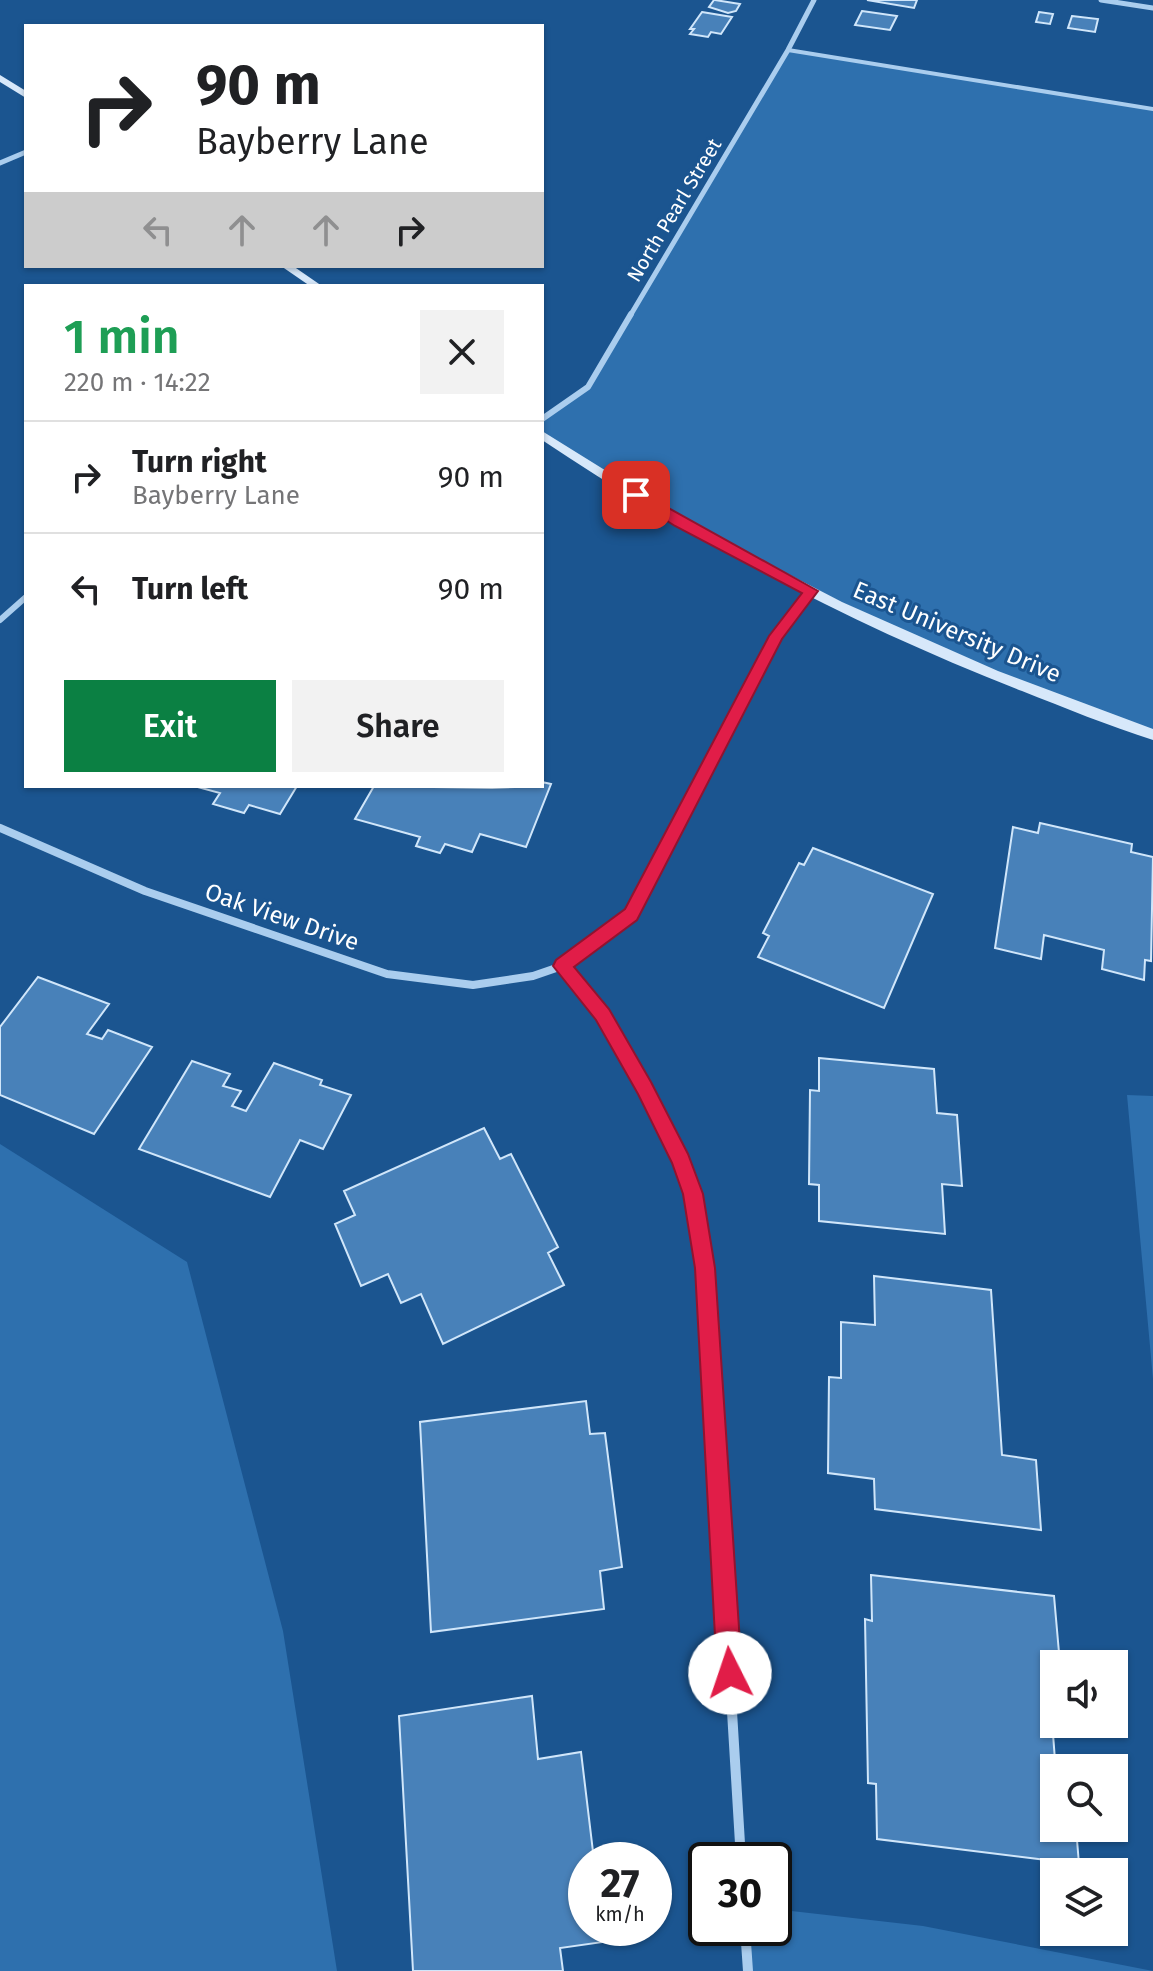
<!DOCTYPE html>
<html lang="en">
<head>
<meta charset="utf-8">
<style>
  :root { --surface:#fff; --page:#f2f2f2; --text:#202124; --muted:#757577; --line:#e0e0e0; --accent:#0b8043 }
  body { margin:0; font-family:"Fira Sans",sans-serif; background:var(--page); color:var(--text); height:100vh; display:flex; flex-direction:column; font-size:30px; white-space:nowrap }
  * { box-sizing:border-box; margin:0 }
  p { font-size:26px; color:var(--muted) }
  .icon { flex:none; width:44px; height:44px; fill:none; stroke:currentColor; stroke-width:2; stroke-linecap:round; stroke-linejoin:round }
  .map { position:relative; flex:1; overflow:hidden }
  .details { position:absolute; left:24px; top:284px; width:520px; height:504px; display:flex; flex-direction:column; background:var(--surface); border-radius:0px; box-shadow:0 2px 6px #0004 }
  .details>* { flex:none }
  .hud { position:absolute; left:24px; top:24px; width:520px; height:244px; border-radius:0px; box-shadow:0 2px 6px #0004; background:#fff; color:var(--text); overflow:hidden }
  .tools { position:absolute; left:1040px; top:1650px; display:grid; gap:16px }
  .tools a { display:grid; place-items:center; width:88px; height:88px; border-radius:0px; background:var(--surface); box-shadow:0 2px 6px #0004; font-size:40px }
  .speed { position:absolute; left:568px; top:1842px; display:flex; gap:16px; font-size:40px; font-weight:700; text-align:center }
  .speed>* { display:grid; place-content:center; width:104px; height:104px; border-radius:50%; background:var(--surface); box-shadow:0 2px 6px #0004; line-height:1 }
  .speed small { font-size:20px; font-weight:400 }
  .speed .limit { border:4px solid #111; border-radius:12px; background:#fff; color:#111 }
  .pin { position:absolute; display:grid; place-items:center; width:68px; height:68px; color:#fff; margin:-34px; border-radius:16px; box-shadow:0 4px 12px #0006 }
  .me { position:absolute; width:88px; margin:-44px; rotate:356deg; stroke-linejoin:round; filter:drop-shadow(0 0 6px #0008) }
  .turn { display:flex; align-items:center; gap:28px; height:168px; padding:0 40px; font-size:36px }
  .turn .icon { width:104px; height:104px; stroke-width:2.5 }
  .turn b { display:block; font-size:56px; line-height:68px }
  .lanes { display:flex; align-items:center; height:76px; padding:0 40px; background:#0003; justify-content:center; gap:40px; direction:ltr }
  .lanes .off { opacity:.35 }
  .round { display:grid; place-items:center; flex:none; width:84px; height:84px; border-radius:0px; background:var(--page) }
  .headline { display:flex; align-items:center; justify-content:space-between; height:136px; padding:0 40px }
  h1 { font-size:48px; font-weight:600; line-height:60px; color:#1e9e55 }
  .action { display:flex; gap:16px; margin-top:auto; padding:16px 40px }
  .action a { flex:1; height:92px; border-radius:0px; background:var(--accent); color:#fff; font-size:32px; font-weight:600; line-height:92px; text-align:center }
  .action a+a { background:var(--page); color:var(--text) }
  ul { padding:0; list-style:none }
  li { display:flex; align-items:center; gap:24px; height:112px; padding:0 40px; border-top:2px solid var(--line) }
  li div { flex:1 }
  li b { display:block; font-size:30px }
  li em { font-style:normal }
  .map>svg:first-child { display:block }
  .green { fill:#2e70ae }
  .building { fill:#4881b9; stroke:#d0e6fa; stroke-width:2 }
  .lines { fill:none; stroke-linecap:round; stroke-linejoin:round }
  .service { stroke:#aacdee; stroke-width:4 }
  .minor-far3 { stroke:#aacdee; stroke-width:5 }
  .minor-far2 { stroke:#aacdee; stroke-width:6 }
  .minor-far1 { stroke:#aacdee; stroke-width:8 }
  .minor { stroke:#aacdee; stroke-width:10 }
  .secondary { fill:#d7e8fa; fill-rule:evenodd }
  .route { fill:#e11d48; stroke:#92132f; stroke-width:2 }
  .labels { text-anchor:middle; dominant-baseline:central; stroke-width:6; stroke-linejoin:round; paint-order:stroke }
  .far-street-label { font-size:20px; fill:#fff; stroke:#1b5590 }
  .street-label { font-size:24px; fill:#fff; stroke:#1b5590 }
</style>
</head>
<body>
<div class="map">
<svg width="1153" height="1971" viewBox="0 0 1153 1971">
  <rect width="100%" height="100%" fill="#1b5590"/>
  <path class="green" d="M 788,50 L 1153,109 L 1153,735 L 1038,692 L 743,557 L 542,435 L 542,419 L 588,387 Z
    M 1127,1095 L 1153,1096 L 1153,1379 Z
    M 0,1144 L 187,1262 L 283,1631 L 337,1971 L 0,1971 Z
    M 774,1909 L 923,1926 L 1153,1971 L 748,1971 L 745,1928 L 774,1928 Z"/>
  <path class="building" d="M 714,0 L 715,0 L 740,4 L 736,11 L 728,13 L 709,7 Z
    M 867,0 L 917,0 L 914,8 Z
    M 862,11 L 897,16 L 890,30 L 855,25 Z
    M 702,12 L 732,17 L 721,34 L 711,32 L 708,37 L 690,34 L 694,29 L 690,29 Z
    M 1039,12 L 1053,14 L 1050,24 L 1036,22 Z
    M 1072,16 L 1098,19 L 1095,32 L 1068,28 Z
    M 542,782 L 551,784 L 526,847 L 480,834 L 472,852 L 445,844 L 440,853 L 416,846 L 420,837 L 355,819 L 374,786 L 492,788 L 542,786 Z
    M 194,786 L 297,786 L 280,814 L 249,805 L 244,813 L 213,804 L 220,793 Z
    M 1040,823 L 1132,844 L 1131,852 L 1153,857 L 1151,961 L 1145,960 L 1144,980 L 1102,969 L 1104,950 L 1044,935 L 1041,959 L 995,948 L 1013,827 L 1038,833 Z
    M 813,848 L 933,894 L 884,1008 L 758,957 L 769,936 L 763,933 L 799,863 L 804,865 Z
    M 38,977 L 109,1004 L 87,1034 L 102,1039 L 108,1030 L 152,1047 L 94,1134 L 0,1095 L 0,1027 Z
    M 819,1058 L 934,1069 L 937,1113 L 957,1115 L 962,1186 L 942,1184 L 945,1234 L 819,1221 L 819,1185 L 809,1184 L 810,1090 L 819,1091 Z
    M 192,1061 L 230,1074 L 223,1086 L 241,1091 L 232,1106 L 246,1111 L 274,1063 L 322,1080 L 320,1085 L 351,1095 L 323,1149 L 300,1140 L 270,1197 L 139,1149 Z
    M 484,1128 L 500,1159 L 511,1154 L 558,1247 L 548,1253 L 564,1285 L 443,1344 L 421,1294 L 401,1303 L 388,1274 L 361,1286 L 335,1224 L 355,1215 L 344,1191 Z
    M 874,1276 L 991,1290 L 1002,1455 L 1036,1460 L 1041,1530 L 875,1509 L 874,1479 L 828,1473 L 829,1377 L 841,1378 L 841,1322 L 875,1325 Z
    M 586,1401 L 590,1434 L 605,1433 L 622,1567 L 600,1571 L 604,1609 L 431,1632 L 420,1422 Z
    M 871,1575 L 1054,1596 L 1060,1664 L 1054,1664 L 1054,1682 L 1049,1682 L 1055,1760 L 1070,1762 L 1071,1768 L 1054,1768 L 1054,1828 L 1076,1828 L 1079,1864 L 877,1839 L 876,1784 L 868,1783 L 865,1619 L 872,1621 Z
    M 532,1696 L 538,1759 L 581,1752 L 594,1860 L 586,1860 L 586,1928 L 602,1928 L 603,1942 L 560,1948 L 563,1971 L 413,1971 L 399,1716 Z"/>
  <g class="lines">
    <path class="service" d="M 788,50 L 1153,109"/>
    <path class="minor-far3" d="M 1101,0 L 1153,8
      M 0,163 L 26,152
      M 630,316 L 788,50 L 814,0"/>
    <path class="minor-far2" d="M 542,419 L 588,387 L 631,314
      M 0,620 L 26,597
      M 728,729 L 776,636 L 811,591"/>
    <path class="minor-far1" d="M 0,828 L 145,891 L 387,974 L 473,985 L 533,976 L 562,966 L 631,914 L 729,727
      M 562,966 L 602,1014 L 645,1088 L 681,1161 L 693,1194 L 705,1268"/>
    <path class="minor" d="M 705,1266 L 741,1860
      M 745,1928 L 748,1971"/>
    <path class="secondary" d="M 0,75 L 26,91 L 26,98 L 0,82 Z
      M 281,266 L 293,266 L 322,286 L 310,286 Z
      M 542,431 L 690,523 L 842,602 L 998,671 L 1153,729 L 1153,740 C 1109,726 1065,708 1022,691 C 852,625 693,541 542,440 Z"/>
  </g>
  <path class="route" d="M 636,490 L 818,591 L 782,639 L 637,920 L 574,967 L 609,1009 L 651,1082 L 688,1154 L 703,1194 L 715,1268 L 742,1673 L 738,1682 L 730,1685 L 721,1682 L 717,1673 L 695,1268 L 683,1194 L 672,1163 L 638,1094 L 596,1020 L 553,966 L 556,960 L 625,909 L 769,636 L 802,593 L 675,526 L 631,498 L 629,495 Z"/>
  <g class="labels">
    <g class="far-street-label">
      <text transform="translate(674 210) rotate(-59)">North Pearl Street</text>
    </g>
    <g class="street-label">
      <text transform="translate(957 632) rotate(23)">East University Drive</text>
      <text transform="translate(282 917) rotate(19)">Oak View Drive</text>
    </g>
  </g>
</svg>
<div class="tools">
<a><svg class="icon" aria-label="sound" viewBox="0 0 24 24"><path d="M4 9h4l5-4v14l-5-4H4zM17 9q2 3 0 6"/></svg></a>
<a><svg class="icon" aria-label="search" viewBox="0 0 24 24"><circle cx="10" cy="10" r="6"/><path d="M15 15l6 6"/></svg></a>
<a><svg class="icon" aria-label="layers" viewBox="0 0 24 24"><path d="M12 4l9 5-9 5-9-5zM3 14l9 5 9-5"/></svg></a>
</div>
<div class="speed"><div>27<small>km/h</small></div><div class="limit">30</div></div>
<div class="pin" style="left:636px;top:495px;background:#d93025"><svg class="icon" aria-label="arrive" viewBox="0 0 24 24"><path d="M6 21V4h12l-3 4 3 4H6"/></svg></div>
<svg class="me" style="left:730px;top:1673px" viewBox="-20 -20 40 40"><circle r="19" fill="#fff"/><path d="M0-13L10 11 0 6-10 11z" fill="#e11d48"/></svg>
<div class="hud">
<div class="turn"><svg class="icon" aria-label="right" viewBox="0 0 24 24"><path d="M7 20v-9h11M14 6l5 5-5 5"/></svg><div><b>90 m</b>Bayberry Lane</div></div>
<div class="lanes"><svg class="icon off" aria-label="left" viewBox="0 0 24 24"><path d="M17 20v-9H6M10 6l-5 5 5 5"/></svg><svg class="icon off" aria-label="ahead" viewBox="0 0 24 24"><path d="M12 20V5M6 11l6-6 6 6"/></svg><svg class="icon off" aria-label="ahead" viewBox="0 0 24 24"><path d="M12 20V5M6 11l6-6 6 6"/></svg><svg class="icon" aria-label="right" viewBox="0 0 24 24"><path d="M7 20v-9h11M14 6l5 5-5 5"/></svg></div>
</div>
<section class="details">
<div class="headline"><div><h1>1 min</h1><p>220 m · 14:22</p></div><a class="round"><svg class="icon" aria-label="close" viewBox="0 0 24 24"><path d="M6 6l12 12M18 6L6 18"/></svg></a></div>
<ul>
<li><svg class="icon" aria-label="right" viewBox="0 0 24 24"><path d="M7 20v-9h11M14 6l5 5-5 5"/></svg><div><b>Turn right</b><p>Bayberry Lane</p></div><em>90 m</em></li>
<li><svg class="icon" aria-label="left" viewBox="0 0 24 24"><path d="M17 20v-9H6M10 6l-5 5 5 5"/></svg><div><b>Turn left</b></div><em>90 m</em></li>
</ul>
<div class="action"><a>Exit</a><a>Share</a></div>
</section>
</div>
</body>
</html>
